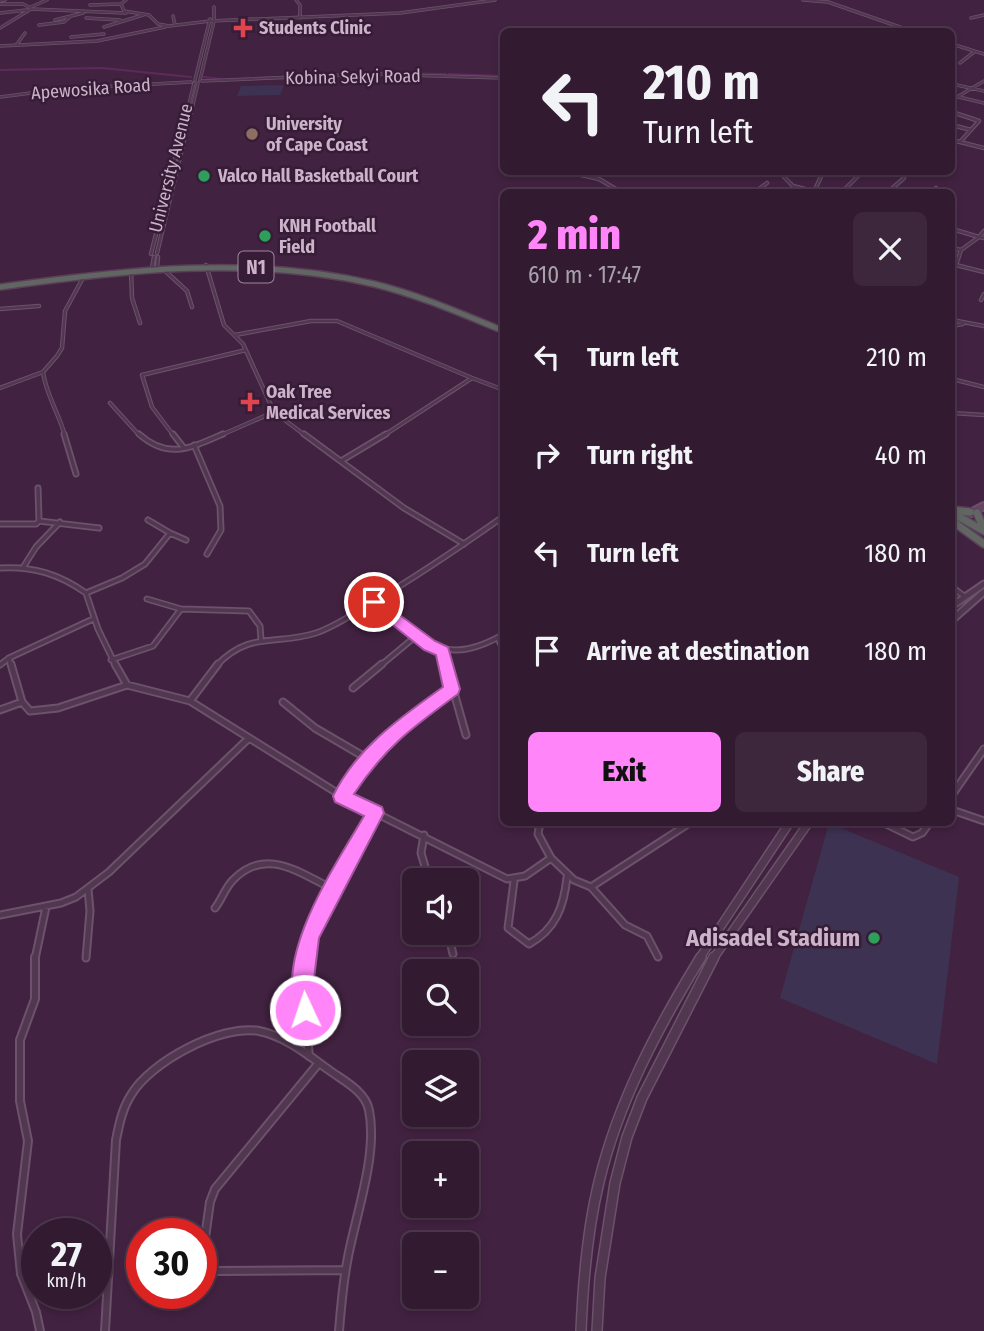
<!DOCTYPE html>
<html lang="en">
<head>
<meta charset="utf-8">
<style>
  :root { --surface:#321a31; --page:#3d273d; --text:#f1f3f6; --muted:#a8a1ab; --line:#4d384d; --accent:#ff85f8 }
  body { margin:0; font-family:"Fira Sans Condensed",sans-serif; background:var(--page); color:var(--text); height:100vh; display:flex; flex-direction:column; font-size:26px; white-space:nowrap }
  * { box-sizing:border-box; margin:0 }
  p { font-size:23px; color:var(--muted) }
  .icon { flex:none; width:38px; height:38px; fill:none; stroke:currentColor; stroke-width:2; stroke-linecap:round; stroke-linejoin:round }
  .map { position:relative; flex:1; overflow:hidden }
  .drawer { position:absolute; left:500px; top:189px; width:455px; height:637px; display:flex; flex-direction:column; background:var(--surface); border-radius:10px; box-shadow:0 4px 10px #0003,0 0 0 2px var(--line) }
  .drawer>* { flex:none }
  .banner { position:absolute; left:500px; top:28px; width:455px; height:147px; border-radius:10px; box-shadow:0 4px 10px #0003,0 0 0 2px var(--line); background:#321a31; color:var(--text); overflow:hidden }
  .buttons { position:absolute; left:402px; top:868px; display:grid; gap:14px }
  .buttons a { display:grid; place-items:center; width:77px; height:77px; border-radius:10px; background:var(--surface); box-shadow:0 4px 10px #0003,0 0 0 2px var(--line); font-size:35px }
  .speed { position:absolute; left:21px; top:1218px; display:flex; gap:14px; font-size:35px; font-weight:700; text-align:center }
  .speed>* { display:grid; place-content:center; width:91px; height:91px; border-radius:50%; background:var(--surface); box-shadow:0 4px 10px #0003,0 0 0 2px var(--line); line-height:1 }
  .speed small { font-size:18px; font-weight:400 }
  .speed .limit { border:10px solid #d22; background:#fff; color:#111 }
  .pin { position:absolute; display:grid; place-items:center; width:60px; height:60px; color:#fff; margin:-30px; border:4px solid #fff; border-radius:50%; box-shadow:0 2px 7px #0007 }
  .me { position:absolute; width:77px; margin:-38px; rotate:357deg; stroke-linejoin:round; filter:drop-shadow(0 0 5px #0008) }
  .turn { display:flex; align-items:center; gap:24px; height:147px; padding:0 28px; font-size:32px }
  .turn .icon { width:91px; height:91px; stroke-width:2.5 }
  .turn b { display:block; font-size:49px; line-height:60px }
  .round { display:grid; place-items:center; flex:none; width:74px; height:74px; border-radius:10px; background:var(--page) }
  .overview { display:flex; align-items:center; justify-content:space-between; height:119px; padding:0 28px }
  h1 { font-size:42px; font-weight:800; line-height:52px; color:var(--accent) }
  .primary-button { display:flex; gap:14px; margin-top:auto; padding:14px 28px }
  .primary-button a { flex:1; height:80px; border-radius:10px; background:var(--accent); color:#111; font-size:28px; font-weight:800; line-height:80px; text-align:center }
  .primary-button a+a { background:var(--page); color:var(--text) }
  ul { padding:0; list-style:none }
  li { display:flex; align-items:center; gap:21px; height:98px; padding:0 28px }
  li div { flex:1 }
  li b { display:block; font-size:26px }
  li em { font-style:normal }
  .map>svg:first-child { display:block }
  .green { fill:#3d3252 }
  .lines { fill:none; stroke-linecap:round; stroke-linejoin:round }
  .stream { stroke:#5d2a5c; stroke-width:2 }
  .minor-far4-casing { stroke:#6c526b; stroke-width:3.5 }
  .minor-far3-casing { stroke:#6c526b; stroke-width:4.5 }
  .minor-far2-casing { stroke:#6c526b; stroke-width:7 }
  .minor-far1-casing { stroke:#6c526b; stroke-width:9 }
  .minor-casing { stroke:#6c526b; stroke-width:10 }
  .tertiary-far2-casing { stroke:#6c526b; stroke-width:9 }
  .tertiary-far1-casing { stroke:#6c526b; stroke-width:10 }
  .tertiary-casing { stroke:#6c526b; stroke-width:12 }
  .secondary-casing { stroke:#6c526b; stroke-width:10 }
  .trunk-far1-casing { stroke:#593f58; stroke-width:8 }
  .trunk-casing { stroke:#593f58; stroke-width:10 }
  .minor-far4 { stroke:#513750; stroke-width:2 }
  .minor-far3 { stroke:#513750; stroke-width:2.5 }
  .minor-far2 { stroke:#513750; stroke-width:3.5 }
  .minor-far1 { stroke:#513750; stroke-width:5 }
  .minor { stroke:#513750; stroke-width:6 }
  .tertiary-far2 { stroke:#513750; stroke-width:5 }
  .tertiary-far1 { stroke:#513750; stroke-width:7 }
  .tertiary { stroke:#513750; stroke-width:9 }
  .secondary { stroke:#654463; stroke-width:6 }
  .trunk-far1 { stroke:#626663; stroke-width:5 }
  .trunk { stroke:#626663; stroke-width:7 }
  .route { fill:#ff85f8; stroke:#a656a1; stroke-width:2 }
  .health-dot { fill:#e0444e; stroke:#361c36; stroke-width:2.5 }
  .education-dot { fill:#8d6e63; stroke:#361c36; stroke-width:2.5 }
  .leisure-dot { fill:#2e9e5b; stroke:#361c36; stroke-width:2.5 }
  .labels { text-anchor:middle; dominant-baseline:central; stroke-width:5; stroke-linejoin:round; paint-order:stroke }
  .far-poi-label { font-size:18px; font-weight:bold; fill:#ccb3ca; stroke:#361c36; text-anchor:start }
  .far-street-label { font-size:18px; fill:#ccb3ca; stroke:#361c36 }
  .shield { fill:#361c36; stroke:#9f869e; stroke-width:2 }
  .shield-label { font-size:19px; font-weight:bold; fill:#ccb3ca }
  .near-poi-label { font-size:24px; font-weight:bold; fill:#ccb3ca; stroke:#361c36; text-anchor:end }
</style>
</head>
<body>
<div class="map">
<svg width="984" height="1331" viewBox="0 0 984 1331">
  <rect width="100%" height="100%" fill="#422241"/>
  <path class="green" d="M 284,85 L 280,95 L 237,96 L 241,86 Z
    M 829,823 L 959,877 L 937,1064 L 780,998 Z"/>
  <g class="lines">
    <path class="stream" d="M 0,70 L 102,68 L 191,77
      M 380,73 L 446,74
      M 449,74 L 504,76
      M 299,76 L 361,74
      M 204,77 L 220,79
      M 260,78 L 294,76"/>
    <g class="minor-far4-casing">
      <path id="minor-far4" d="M 126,0 L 121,4 L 124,11 L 149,15 L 158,24 L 169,26 L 210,21 L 400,13 L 495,0
        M 296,0 L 300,5 L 300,18
        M 803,0 L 828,2 L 914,32
        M 0,1 L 5,0
        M 0,4 L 23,4 L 31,8
        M 90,5 L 121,4
        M 31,7 L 47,0
        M 0,13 L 27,10
        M 173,16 L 175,25
        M 86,18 L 120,20
        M 971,18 L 984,15
        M 55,20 L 83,13
        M 39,25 L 64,22 L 71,16
        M 104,27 L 143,15
        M 0,28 L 31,9 L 126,13
        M 71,37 L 104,34
        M 17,44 L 25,33
        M 952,44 L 984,54
        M 0,46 L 97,41 L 165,27
        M 960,63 L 974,52
        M 195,80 L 210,19
        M 200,80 L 214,21 L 214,7
        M 202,81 L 371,74 L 504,78
        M 952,84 L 984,91
        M 0,97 L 62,89 L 191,82
        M 959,97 L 984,103
        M 952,100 L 984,81
        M 187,113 L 194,83
        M 191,113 L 198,83"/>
    </g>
    <g class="minor-far3-casing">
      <path id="minor-far3" d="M 952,112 L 979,121 L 960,142
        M 952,125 L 971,130
        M 952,140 L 984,148
        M 787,172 L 784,177 L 793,186 L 817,192
        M 581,175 L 599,179 L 621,192
        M 755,192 L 767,183
        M 814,192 L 823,172
        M 842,192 L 861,173
        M 888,192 L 904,178
        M 932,192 L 936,188
        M 952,229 L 979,237 L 984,231
        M 952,248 L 961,250
        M 157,253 L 191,111
        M 151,254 L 187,111
        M 206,265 L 224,325 L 243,344 L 274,412 L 306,436
        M 956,265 L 984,272
        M 952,267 L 956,265 L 961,250 L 979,237 L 984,238
        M 152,268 L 154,257
        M 157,268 L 158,257
        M 162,268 L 187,291 L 192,307
        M 131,270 L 132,298 L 140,323
        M 981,300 L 984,294
        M 0,309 L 39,306
        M 952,320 L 984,326
        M 952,326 L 963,324
        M 235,335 L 311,321 L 337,321 L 472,378
        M 43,372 C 46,395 59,413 65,436
        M 952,379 L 984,387
        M 0,388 L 43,372 L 57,356 L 62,348 L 65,311 L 84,276
        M 110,403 L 140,436
        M 952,413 L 984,415
        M 174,436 L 152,407 L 142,375 L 246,350
        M 219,436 L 274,412
        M 383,436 L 472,378 L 504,390"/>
    </g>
    <g class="minor-far2-casing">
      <path id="minor-far2" d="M 64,434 L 76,474
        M 139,434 C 168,460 191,448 223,434
        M 173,434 L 184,448
        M 304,434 L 404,508 L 464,544
        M 194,445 L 220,506 L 221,530 L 207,554
        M 341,461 L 386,434
        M 148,520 L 170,533
        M 39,521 L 99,528
        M 0,524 L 36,524 L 39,521 L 38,488
        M 24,566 L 36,547 L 60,522
        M 0,568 C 33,566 59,574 86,593 L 98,629 L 116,666
        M 952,587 L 964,596
        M 86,593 L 122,578 L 145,564 L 170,533 L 186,540
        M 374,602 C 421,641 444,669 504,634
        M 181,609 L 249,611 L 260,626 L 261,640
        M 498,638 L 504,652
        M 443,652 L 447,666
        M 9,658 L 11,666
        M 111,660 L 153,646 L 181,609 L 147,599
        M 0,665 L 9,658 L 93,619
        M 216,666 C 250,630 276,646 316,633 C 334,627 352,615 368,605 C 415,578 460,547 504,516
        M 380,666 L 416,636"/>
    </g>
    <g class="minor-far1-casing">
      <path id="minor-far1" d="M 11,664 L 22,702 L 30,711 L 58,708 L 127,685
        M 115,664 L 127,685 L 190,701 L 342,796 L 507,879 L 525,876 L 551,858 L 574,880 L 591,887 L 691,822
        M 446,664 L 466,735
        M 353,688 L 382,664
        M 190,701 L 218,664
        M 283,702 L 315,728 L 368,759
        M 0,710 L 22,702
        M 952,795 L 984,749
        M 342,796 C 373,753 409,720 452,689
        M 952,810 L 984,821
        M 540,822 L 538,834 L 551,858
        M 882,822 L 913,837 L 922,833 L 930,822
        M 424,835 L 421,853 L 429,880
        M 514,881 L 508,928 L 529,944 C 556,929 564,906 567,877
        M 591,887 L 625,925 L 647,936 L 658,957
        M 215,908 C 222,899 225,888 233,880 C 266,846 299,873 333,889
        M 0,915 L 61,903 L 76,897 L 109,872 L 249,738
        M 448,933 L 453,954
        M 86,958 L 90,911 L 88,889
        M 35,959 L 46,907
        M 305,959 L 322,908 L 375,813"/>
    </g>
    <g class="minor-casing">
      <path id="minor" d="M 35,957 L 35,999 L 20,1040 L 20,1101 L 28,1141 L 17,1234 L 21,1274 L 36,1312 L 40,1331
        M 305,957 L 302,990 L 309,1056
        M 318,1064 L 215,1189 L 210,1202 L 202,1259 L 205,1268 L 215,1271 L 345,1270
        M 105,1331 L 116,1140 C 119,1125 122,1109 131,1095 C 150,1062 221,1024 259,1031 C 285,1036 308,1055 329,1070 C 344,1081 365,1091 369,1110 C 378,1154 356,1214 348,1257 C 343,1281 341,1306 339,1331"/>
    </g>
    <g class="tertiary-far2-casing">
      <path id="tertiary-far2" d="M 952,606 L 984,584
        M 952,620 L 984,592"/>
    </g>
    <g class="tertiary-far1-casing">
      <path id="tertiary-far1" d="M 699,959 L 790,822
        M 713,959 L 809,822"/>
    </g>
    <g class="tertiary-casing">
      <path id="tertiary" d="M 581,1331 C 583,1281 587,1231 599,1182 C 618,1102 658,1027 701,957
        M 597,1331 L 600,1278 L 615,1183 L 627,1137 L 642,1098 L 714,957"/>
    </g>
    <g class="secondary-casing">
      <path id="secondary" d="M 957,520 L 984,506"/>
    </g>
    <g class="trunk-far1-casing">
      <path id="trunk-far1" d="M 0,287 C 124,270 251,255 374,284 C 419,295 462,314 504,331"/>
    </g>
    <g class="trunk-casing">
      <path id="trunk" d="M 952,510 L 970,512
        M 952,513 L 984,531
        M 977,513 L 984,529
        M 952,521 L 984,544"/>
    </g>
    <use href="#minor-far4" class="minor-far4"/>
    <use href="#minor-far3" class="minor-far3"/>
    <use href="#minor-far2" class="minor-far2"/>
    <use href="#minor-far1" class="minor-far1"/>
    <use href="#minor" class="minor"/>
    <use href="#tertiary-far2" class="tertiary-far2"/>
    <use href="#tertiary-far1" class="tertiary-far1"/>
    <use href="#tertiary" class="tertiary"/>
    <use href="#secondary" class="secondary"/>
    <use href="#trunk-far1" class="trunk-far1"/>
    <use href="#trunk" class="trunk"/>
  </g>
  <path class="route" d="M 374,596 L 435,641 L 448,647 L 460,689 L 458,694 C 413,727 386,746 354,794 L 382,807 L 384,813 L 319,938 L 313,987 L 316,1010 L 312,1018 L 305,1021 L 298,1018 C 272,956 334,868 364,816 L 335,802 L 333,796 C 356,748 401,717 443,687 L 436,655 L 424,650 L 369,606 L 367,602 L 369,598 Z"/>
  <g class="health-dot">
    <path d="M239.5 17.5h7v7h7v7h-7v7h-7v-7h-7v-7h7z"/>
    <path d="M246.5 391.5h7v7h7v7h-7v7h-7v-7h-7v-7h7z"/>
  </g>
  <circle class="education-dot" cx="252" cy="134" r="7"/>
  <g class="leisure-dot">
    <circle cx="204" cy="176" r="7"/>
    <circle cx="265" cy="236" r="7"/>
    <circle cx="874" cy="938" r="7"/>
  </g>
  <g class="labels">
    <g class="far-poi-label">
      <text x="259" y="28">Students Clinic</text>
      <text x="266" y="124">University<tspan x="266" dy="21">of Cape Coast</tspan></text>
      <text x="218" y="176">Valco Hall Basketball Court</text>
      <text x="279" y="226">KNH Football<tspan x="279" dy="21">Field</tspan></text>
      <text x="266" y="392">Oak Tree<tspan x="266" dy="21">Medical Services</tspan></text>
    </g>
    <g class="far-street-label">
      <text transform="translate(353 77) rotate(-1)">Kobina Sekyi Road</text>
      <text transform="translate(91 89) rotate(-4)">Apewosika Road</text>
      <text transform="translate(171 168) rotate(-76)">University Avenue</text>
    </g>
    <rect class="shield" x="238.5" y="251.5" width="35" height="31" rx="5"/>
    <g class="shield-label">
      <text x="256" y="267">N1</text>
    </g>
    <g class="near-poi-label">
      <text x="860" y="938">Adisadel Stadium</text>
    </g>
  </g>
</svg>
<div class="buttons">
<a><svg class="icon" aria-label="sound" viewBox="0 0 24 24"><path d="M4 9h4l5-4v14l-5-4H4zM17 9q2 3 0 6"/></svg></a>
<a><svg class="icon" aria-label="search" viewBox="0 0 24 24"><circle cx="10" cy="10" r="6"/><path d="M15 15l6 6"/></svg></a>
<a><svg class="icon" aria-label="layers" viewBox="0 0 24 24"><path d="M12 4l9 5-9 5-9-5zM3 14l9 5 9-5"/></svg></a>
<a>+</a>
<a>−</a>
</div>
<div class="speed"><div>27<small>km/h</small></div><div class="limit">30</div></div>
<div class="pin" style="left:374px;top:602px;background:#d93025"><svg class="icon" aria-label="arrive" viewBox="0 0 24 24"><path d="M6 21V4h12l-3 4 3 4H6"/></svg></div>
<svg class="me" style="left:305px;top:1010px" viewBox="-20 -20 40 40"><circle r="17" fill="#ff85f8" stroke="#fff" stroke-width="3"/><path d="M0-11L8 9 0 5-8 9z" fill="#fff"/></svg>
<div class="banner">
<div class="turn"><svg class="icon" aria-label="left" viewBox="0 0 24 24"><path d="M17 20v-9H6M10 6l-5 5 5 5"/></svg><div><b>210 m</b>Turn left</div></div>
</div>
<section class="drawer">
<div class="overview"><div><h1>2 min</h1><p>610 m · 17:47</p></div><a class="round"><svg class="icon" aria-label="close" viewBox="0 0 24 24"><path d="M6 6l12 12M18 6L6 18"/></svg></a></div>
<ul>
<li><svg class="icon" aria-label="left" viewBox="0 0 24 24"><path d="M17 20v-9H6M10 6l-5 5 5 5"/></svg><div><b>Turn left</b></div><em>210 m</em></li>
<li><svg class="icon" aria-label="right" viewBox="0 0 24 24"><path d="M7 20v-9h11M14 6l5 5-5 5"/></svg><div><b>Turn right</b></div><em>40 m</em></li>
<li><svg class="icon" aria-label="left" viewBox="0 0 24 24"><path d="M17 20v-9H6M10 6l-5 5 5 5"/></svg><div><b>Turn left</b></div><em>180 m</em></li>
<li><svg class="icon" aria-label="arrive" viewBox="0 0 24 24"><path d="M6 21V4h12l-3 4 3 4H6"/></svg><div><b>Arrive at destination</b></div><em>180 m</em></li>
</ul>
<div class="primary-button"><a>Exit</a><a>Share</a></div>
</section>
</div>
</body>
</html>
